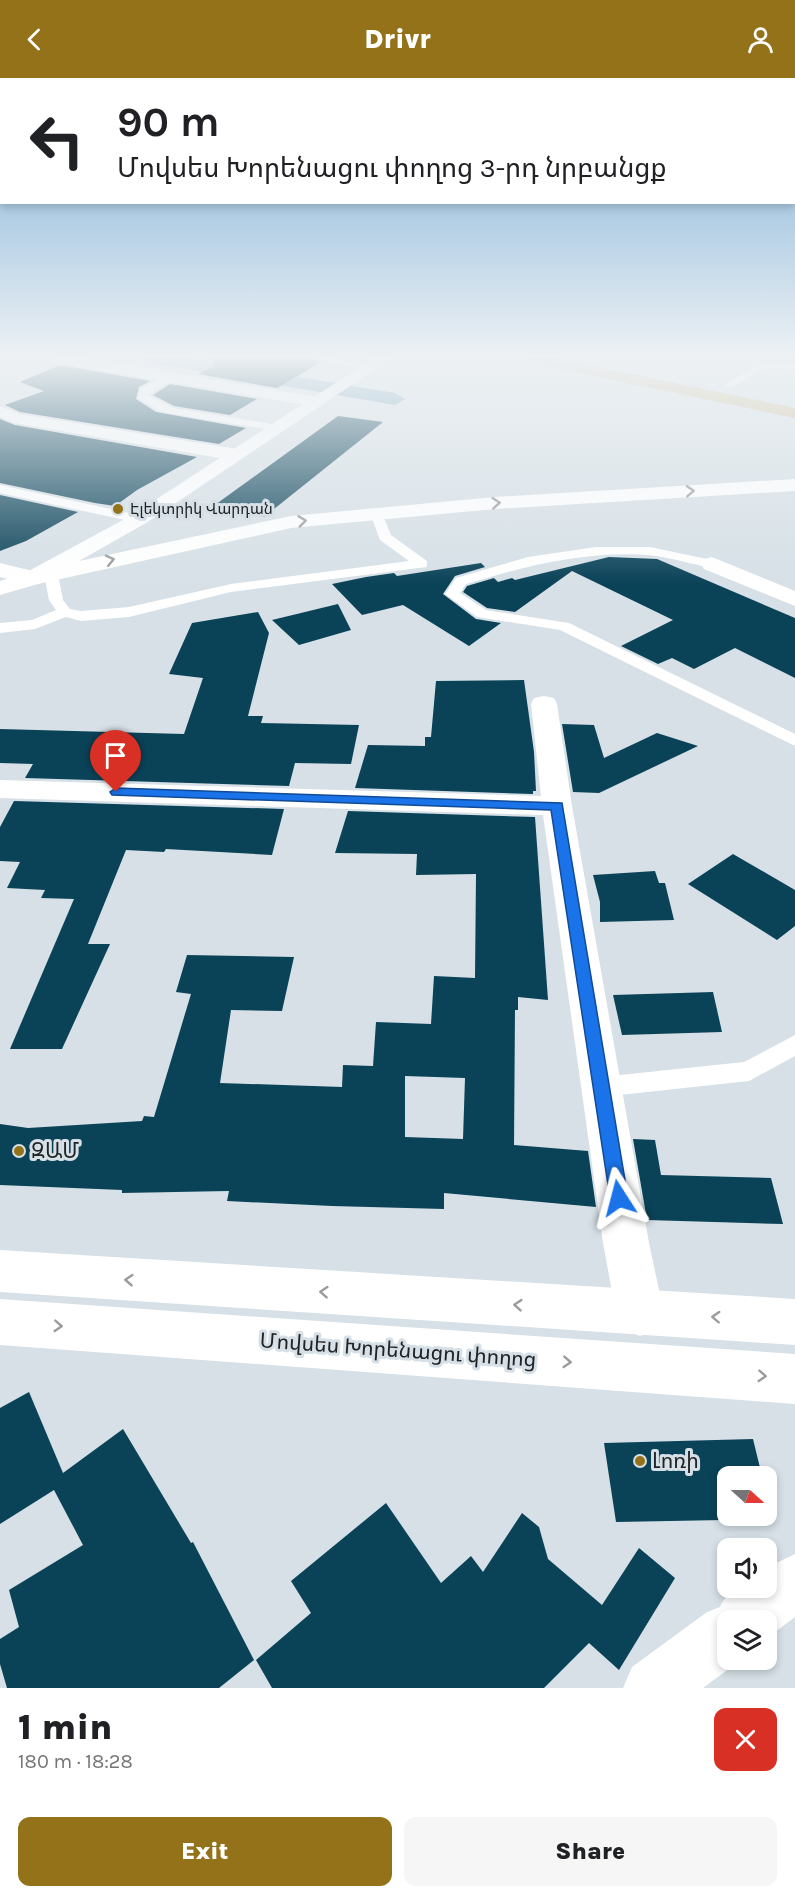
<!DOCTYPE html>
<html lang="en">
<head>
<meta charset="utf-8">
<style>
  :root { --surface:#fff; --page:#f6f6f6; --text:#202124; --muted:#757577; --accent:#94721a }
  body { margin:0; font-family:Karla,"Noto Sans Armenian",sans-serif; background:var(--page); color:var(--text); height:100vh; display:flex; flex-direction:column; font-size:22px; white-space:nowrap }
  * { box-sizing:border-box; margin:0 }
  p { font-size:20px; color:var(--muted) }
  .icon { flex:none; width:33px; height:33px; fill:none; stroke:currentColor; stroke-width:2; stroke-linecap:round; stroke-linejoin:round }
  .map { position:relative; height:1610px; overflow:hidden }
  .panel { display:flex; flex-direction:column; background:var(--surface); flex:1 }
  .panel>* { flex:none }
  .hud { position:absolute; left:0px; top:0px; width:795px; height:126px; box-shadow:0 3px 9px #0003; background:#fff; color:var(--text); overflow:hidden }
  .needle { width:39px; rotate:111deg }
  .controls { position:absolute; left:717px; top:1388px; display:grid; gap:12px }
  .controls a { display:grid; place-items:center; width:60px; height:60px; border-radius:12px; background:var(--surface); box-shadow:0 3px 9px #0003; font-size:30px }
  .pin { position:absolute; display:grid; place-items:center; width:51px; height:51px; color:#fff; margin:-62px -26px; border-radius:50% 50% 50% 0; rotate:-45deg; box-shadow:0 0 6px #0007 }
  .pin .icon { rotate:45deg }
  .me { position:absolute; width:66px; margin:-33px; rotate:351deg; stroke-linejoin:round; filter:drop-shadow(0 0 4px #0008) }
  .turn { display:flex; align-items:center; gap:21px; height:126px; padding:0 18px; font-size:27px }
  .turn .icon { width:78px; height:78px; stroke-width:2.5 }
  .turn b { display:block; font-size:42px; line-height:51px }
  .round { display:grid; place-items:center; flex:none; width:63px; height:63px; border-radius:12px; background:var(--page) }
  .summary { display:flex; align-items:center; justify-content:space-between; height:102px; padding:0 18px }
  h1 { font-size:36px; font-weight:800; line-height:45px }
  .cta { display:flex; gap:12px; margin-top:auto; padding:12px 18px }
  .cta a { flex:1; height:69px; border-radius:12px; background:var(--accent); color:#fff; font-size:24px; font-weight:800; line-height:69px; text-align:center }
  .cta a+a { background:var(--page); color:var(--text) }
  header { display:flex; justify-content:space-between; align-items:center; height:78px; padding:0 18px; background:var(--accent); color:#fff; font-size:27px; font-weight:800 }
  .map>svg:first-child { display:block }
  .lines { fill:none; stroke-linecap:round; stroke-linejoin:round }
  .canal { fill:#6ea1ba; fill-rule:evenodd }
  .building { fill:#0a4258; fill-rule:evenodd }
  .service { fill:#fff; fill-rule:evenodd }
  .minor { fill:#fff; fill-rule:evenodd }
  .secondary { fill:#fff; fill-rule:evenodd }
  .primary { fill:#cdba91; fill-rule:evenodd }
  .oneway { stroke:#9b9c9d }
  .route { fill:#1a73e8; stroke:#114b97; stroke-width:1.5 }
  .poi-dot { fill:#94721a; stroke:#d6e0e6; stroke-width:2 }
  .labels { text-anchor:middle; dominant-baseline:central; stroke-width:6; stroke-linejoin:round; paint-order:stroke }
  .far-poi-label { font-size:15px; fill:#212426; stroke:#d6e0e6; text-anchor:start }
  .near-poi-label { font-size:21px; fill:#212426; stroke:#d6e0e6; text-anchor:start }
  .near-street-label { font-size:21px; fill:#212426; stroke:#d6e0e6 }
</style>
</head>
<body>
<header><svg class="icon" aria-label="back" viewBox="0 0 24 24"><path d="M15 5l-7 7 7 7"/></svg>Drivr<svg class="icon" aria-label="person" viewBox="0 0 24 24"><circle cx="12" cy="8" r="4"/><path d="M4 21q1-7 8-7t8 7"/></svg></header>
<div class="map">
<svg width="795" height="1610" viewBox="0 0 795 1610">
  <rect width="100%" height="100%" fill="#d6e0e6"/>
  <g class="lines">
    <path class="canal" d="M 142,280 L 184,280 L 395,315 L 405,321 L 395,327 L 151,285 Z"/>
  </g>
  <path class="building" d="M 213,280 L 308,280 L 321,284 L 277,310 L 198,296 L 213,289 Z
    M 60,287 L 150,303 L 139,309 L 136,321 L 156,334 L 246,350 L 219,366 L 20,334 L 5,327 L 44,313 L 20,304 Z
    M 170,306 L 257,321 L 230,337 L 174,328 L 153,317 Z
    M 338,338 L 383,344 L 264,439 L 212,429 Z
    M 0,341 L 15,347 L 197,379 L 137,412 L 115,428 L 95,425 L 0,405 Z
    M 0,417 L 78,434 L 26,463 L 0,473 Z
    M 609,479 L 657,481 L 795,540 L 795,600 L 735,570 L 694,591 L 672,580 L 658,586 L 621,568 L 673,542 L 572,493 L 515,534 L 487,530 L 463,514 L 467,508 L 494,500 L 498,504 L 512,500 L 515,502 Z
    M 481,485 L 485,489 L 455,498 L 443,516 L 476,541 L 501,545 L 469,568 L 403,527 L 362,537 L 332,506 L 366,499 L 394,495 L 397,498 Z
    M 338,526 L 351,552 L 299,567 L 272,542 Z
    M 258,534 L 269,555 L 248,638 L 263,638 L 261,645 L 359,647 L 351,686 L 295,685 L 289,708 L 25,700 L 33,686 L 0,685 L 0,651 L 184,656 L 203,600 L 169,596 L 192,545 Z
    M 524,602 L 534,674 L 536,713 L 533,713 L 533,716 L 355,710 L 368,667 L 425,668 L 425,659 L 431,659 L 436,603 Z
    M 562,646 L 594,647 L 604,680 L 657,655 L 698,668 L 599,715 L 573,714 Z
    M 14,723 L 284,731 L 272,777 L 166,771 L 164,774 L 126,772 L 88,866 L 110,866 L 62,971 L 10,971 L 74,821 L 41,820 L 45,812 L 7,810 L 20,784 L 0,783 L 0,749 Z
    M 348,733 L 535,739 L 548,922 L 518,919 L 518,932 L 515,932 L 514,1067 L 588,1073 L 596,1129 L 444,1115 L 444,1131 L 332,1128 L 227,1123 L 229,1113 L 122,1115 L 122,1112 L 0,1107 L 0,1046 L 28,1050 L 142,1043 L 144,1038 L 154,1039 L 191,916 L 176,914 L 187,877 L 294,879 L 282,933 L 231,932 L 220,1005 L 342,1009 L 343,987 L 373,988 L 376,944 L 431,946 L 434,898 L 475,900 L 476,796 L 416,797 L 417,776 L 335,775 ZM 405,998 L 465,1000 L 463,1061 L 405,1059 Z
    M 733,776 L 795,812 L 795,848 L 777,862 L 688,806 Z
    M 655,793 L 659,805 L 665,805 L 674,842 L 600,844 L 600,824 L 593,797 Z
    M 713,914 L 722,954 L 622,957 L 613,917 Z
    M 633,1061 L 655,1062 L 661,1097 L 771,1100 L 783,1146 L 647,1142 Z
    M 29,1314 L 63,1395 L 123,1351 L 191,1465 L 193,1464 L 254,1582 L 219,1610 L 7,1610 L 0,1586 L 0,1561 L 19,1549 L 9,1512 L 83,1467 L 54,1412 L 0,1446 L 0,1330 Z
    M 753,1361 L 762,1398 L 728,1398 L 728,1437 L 766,1437 L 766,1414 L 773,1441 L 616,1444 L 604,1365 Z
    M 386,1425 L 441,1505 L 471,1478 L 483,1494 L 522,1435 L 539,1449 L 548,1481 L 602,1527 L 639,1470 L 675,1500 L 619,1592 L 589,1565 L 544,1610 L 272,1610 L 256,1582 L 311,1535 L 291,1503 Z"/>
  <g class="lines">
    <path class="service" d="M 310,280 L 334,280 L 376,289 L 371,292 Z
      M 760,285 L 795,285 L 795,291 L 765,290 L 731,310 L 722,308 Z
      M 171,295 L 175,296 L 175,300 L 148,317 L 173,330 L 278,347 L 284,350 L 278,353 L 173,336 L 157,332 L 138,320 L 141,310 Z
      M 0,407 L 139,437 L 146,441 L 139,445 L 0,415 Z
      M 376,431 L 382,435 L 391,457 L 427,483 L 427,489 L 231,514 L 129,539 L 81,543 L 66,539 L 35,551 L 0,555 L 0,545 L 32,542 L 56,532 L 49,522 L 44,496 L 51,492 L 58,496 L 63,522 L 70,531 L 81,533 L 129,529 L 231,506 L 409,483 L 380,462 L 370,435 Z
      M 596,469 L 650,469 L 712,482 L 719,486 L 712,490 C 691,486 669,479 648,477 C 585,473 526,488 466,506 L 460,515 L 486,532 L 569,545 L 795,656 L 795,668 L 560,552 L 477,539 L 445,516 L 456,500 L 528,479 Z
      M 795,957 L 795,978 L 749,1003 L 601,1019 L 592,1016 L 588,1009 L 592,1002 L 601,999 L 744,984 Z"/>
    <path class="minor" d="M 52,280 L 87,280 L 318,319 L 326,324 L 318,329 L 59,285 Z
      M 0,328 L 19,336 L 237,371 L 246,377 L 237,383 L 15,345 L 0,339 Z
      M 712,479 L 795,513 L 795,528 L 704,491 L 701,486 L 704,481 Z
      M 0,485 L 41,495 L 44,500 L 41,505 L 33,507 L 0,499 Z
      M 544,618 L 554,620 L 557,626 L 572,728 L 649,1165 L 664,1235 L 657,1251 L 640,1258 L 623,1251 L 616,1235 L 603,1165 L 543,737 L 0,720 L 0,702 L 541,718 L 531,626 L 534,620 Z
      M 795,1476 L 795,1539 L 766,1561 L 766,1542 L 728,1542 L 728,1581 L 742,1581 L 703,1610 L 623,1610 L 632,1589 L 707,1534 L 720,1529 C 729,1509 747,1509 766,1509 L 766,1490 Z"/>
    <path class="secondary" d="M 374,280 L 392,280 L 146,445 L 79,483 L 291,438 L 495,419 L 795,401 L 795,413 L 495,431 L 291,450 L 38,506 L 0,517 L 0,503 L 25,495 L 132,437 Z
      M 0,1172 L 795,1221 L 795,1267 L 0,1214 Z
      M 0,1221 L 795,1276 L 795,1326 L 0,1267 Z"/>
    <path class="primary" d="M 523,280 L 553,280 L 795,330 L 795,340 L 530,285 Z"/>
  </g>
  <defs><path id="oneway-chevron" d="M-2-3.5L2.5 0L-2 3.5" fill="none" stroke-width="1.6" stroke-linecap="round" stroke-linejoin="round" transform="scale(1.5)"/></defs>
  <g class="oneway">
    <use href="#oneway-chevron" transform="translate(690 413) rotate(-3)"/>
    <use href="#oneway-chevron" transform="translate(496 425) rotate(-4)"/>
    <use href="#oneway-chevron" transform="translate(302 443) rotate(-7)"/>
    <use href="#oneway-chevron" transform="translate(110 482) rotate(-13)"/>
    <use href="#oneway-chevron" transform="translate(129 1202) rotate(-176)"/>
    <use href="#oneway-chevron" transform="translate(324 1214) rotate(-176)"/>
    <use href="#oneway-chevron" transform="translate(518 1227) rotate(-176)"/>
    <use href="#oneway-chevron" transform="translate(716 1239) rotate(-177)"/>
    <use href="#oneway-chevron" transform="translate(58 1248) rotate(4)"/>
    <use href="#oneway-chevron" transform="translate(567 1284) rotate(4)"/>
    <use href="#oneway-chevron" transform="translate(762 1298) rotate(4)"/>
  </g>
  <linearGradient id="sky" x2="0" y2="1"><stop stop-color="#77acd6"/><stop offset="0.55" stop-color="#edf1f4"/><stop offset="1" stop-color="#edf1f4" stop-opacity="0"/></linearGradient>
  <rect width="795" height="506" fill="url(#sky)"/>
  <path class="route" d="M 116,710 L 562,725 L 628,1120 L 625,1126 L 619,1128 L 612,1126 L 610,1120 L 551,732 L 112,717 L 110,714 Z"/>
  <g class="poi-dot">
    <circle cx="118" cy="431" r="6"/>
    <circle cx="19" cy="1073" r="6"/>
    <circle cx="640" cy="1383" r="6"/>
  </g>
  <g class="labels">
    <g class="far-poi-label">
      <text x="130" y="431">Էլեկտրիկ Վարդան</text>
    </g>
    <g class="near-poi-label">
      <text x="31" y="1073">ԶԱՄ</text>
      <text x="652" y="1383">Լոռի</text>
    </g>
    <g class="near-street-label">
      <text transform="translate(398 1272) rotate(4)">Մովսես Խորենացու փողոց</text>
    </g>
  </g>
</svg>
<div class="controls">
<a><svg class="needle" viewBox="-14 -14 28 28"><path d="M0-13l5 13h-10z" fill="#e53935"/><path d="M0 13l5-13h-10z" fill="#757577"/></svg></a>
<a><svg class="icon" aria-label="sound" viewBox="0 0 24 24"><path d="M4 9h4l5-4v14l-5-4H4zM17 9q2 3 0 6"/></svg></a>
<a><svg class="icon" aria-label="layers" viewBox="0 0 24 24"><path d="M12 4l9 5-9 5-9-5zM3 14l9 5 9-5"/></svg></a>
</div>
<div class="pin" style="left:116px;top:714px;background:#d93025"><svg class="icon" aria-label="arrive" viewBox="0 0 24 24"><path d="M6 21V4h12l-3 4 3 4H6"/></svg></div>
<svg class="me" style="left:619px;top:1120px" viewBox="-20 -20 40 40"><path d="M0-17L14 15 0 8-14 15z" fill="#1a73e8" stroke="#fff" stroke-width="4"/></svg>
<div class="hud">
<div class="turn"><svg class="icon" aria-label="left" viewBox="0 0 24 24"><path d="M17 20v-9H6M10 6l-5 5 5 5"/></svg><div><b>90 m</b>Մովսես Խորենացու փողոց 3-րդ նրբանցք</div></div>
</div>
</div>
<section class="panel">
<div class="summary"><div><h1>1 min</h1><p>180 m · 18:28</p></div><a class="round" style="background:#d93025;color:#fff"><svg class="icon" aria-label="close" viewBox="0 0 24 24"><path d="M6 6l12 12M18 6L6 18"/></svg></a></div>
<div class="cta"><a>Exit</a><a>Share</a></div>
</section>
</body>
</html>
